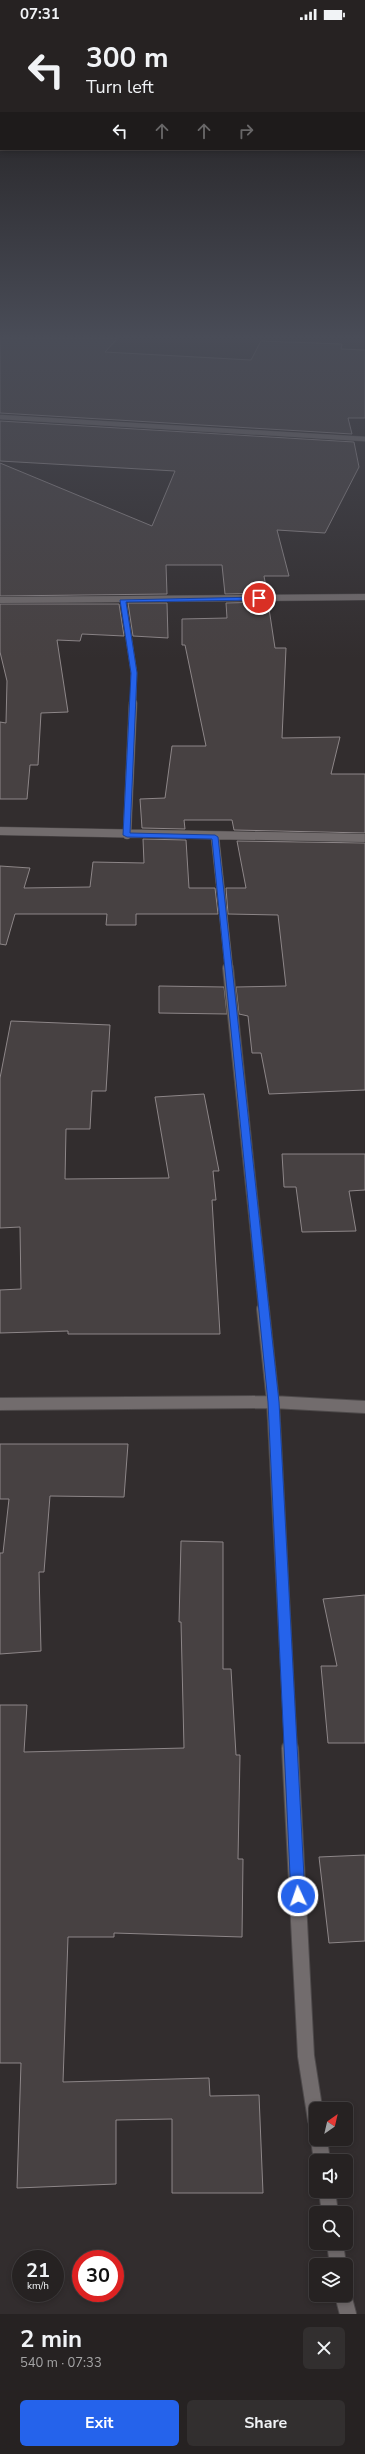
<!DOCTYPE html>
<html lang="en">
<head>
<meta charset="utf-8">
<style>
  :root { --surface:#262222; --page:#322f2f; --text:#f1f3f6; --muted:#a4a4a5; --line:#423f40; --accent:#2563eb }
  body { margin:0; font-family:"Nunito Sans",sans-serif; background:var(--page); color:var(--text); height:100vh; display:flex; flex-direction:column; font-size:15px; white-space:nowrap }
  * { box-sizing:border-box; margin:0 }
  p { font-size:13px; color:var(--muted) }
  .icon { flex:none; width:22px; height:22px; fill:none; stroke:currentColor; stroke-width:2; stroke-linecap:round; stroke-linejoin:round }
  .map { position:relative; height:2286px; overflow:hidden }
  .details { display:flex; flex-direction:column; background:var(--surface); flex:1 }
  .details>* { flex:none }
  .hud { position:absolute; left:0px; top:0px; width:365px; height:122px; box-shadow:0 2px 6px #0003,0 0 0 1px var(--line); background:#262222; color:var(--text); overflow:hidden }
  .needle { width:26px; rotate:34deg }
  .tools { position:absolute; left:309px; top:2074px; display:grid; gap:8px }
  .tools a { display:grid; place-items:center; width:44px; height:44px; border-radius:6px; background:var(--surface); box-shadow:0 2px 6px #0003,0 0 0 1px var(--line); font-size:20px }
  .speed { position:absolute; left:12px; top:2222px; display:flex; gap:8px; font-size:20px; font-weight:700; text-align:center }
  .speed>* { display:grid; place-content:center; width:52px; height:52px; border-radius:50%; background:var(--surface); box-shadow:0 2px 6px #0003,0 0 0 1px var(--line); line-height:1 }
  .speed small { font-size:10px; font-weight:400 }
  .speed .limit { border:6px solid #d22; background:#fff; color:#111 }
  .pin { position:absolute; display:grid; place-items:center; width:34px; height:34px; color:#fff; margin:-17px; border:2px solid #fff; border-radius:50%; box-shadow:0 1px 4px #0007 }
  .me { position:absolute; width:44px; margin:-22px; rotate:357deg; stroke-linejoin:round; filter:drop-shadow(0 0 3px #0008) }
  .turn { display:flex; align-items:center; gap:14px; height:84px; padding:0 20px; font-size:18px }
  .turn .icon { width:52px; height:52px; stroke-width:2.5 }
  .turn b { display:block; font-size:28px; line-height:34px }
  .lanes { display:flex; align-items:center; height:38px; padding:0 20px; background:#0003; justify-content:center; gap:20px; direction:ltr }
  .lanes .off { opacity:.35 }
  .round { display:grid; place-items:center; flex:none; width:42px; height:42px; border-radius:6px; background:var(--page) }
  .summary { display:flex; align-items:center; justify-content:space-between; height:68px; padding:0 20px }
  h1 { font-size:24px; font-weight:700; line-height:30px }
  .button { display:flex; gap:8px; margin-top:auto; padding:8px 20px }
  .button a { flex:1; height:46px; border-radius:6px; background:var(--accent); color:#fff; font-size:16px; font-weight:700; line-height:46px; text-align:center }
  .button a+a { background:var(--page); color:var(--text) }
  .status { display:flex; justify-content:space-between; align-items:center; height:28px; padding:0 20px; background:var(--surface); direction:ltr }
  .status svg { height:11px; fill:currentColor }
  .map>svg:first-child { display:block }
  .building { fill:#474142; stroke:#8d8688 }
  .lines { fill:none; stroke-linecap:round; stroke-linejoin:round }
  .street-far5-casing { stroke:#4e4a4b; stroke-width:5.5 }
  .street-far4-casing { stroke:#4e4a4b; stroke-width:7 }
  .street-far3-casing { stroke:#4e4a4b; stroke-width:9 }
  .street-far2-casing { stroke:#4e4a4b; stroke-width:12 }
  .street-far1-casing { stroke:#4e4a4b; stroke-width:14 }
  .street-casing { stroke:#4e4a4b; stroke-width:18 }
  .street-far5 { stroke:#726c6d; stroke-width:4.5 }
  .street-far4 { stroke:#726c6d; stroke-width:6 }
  .street-far3 { stroke:#726c6d; stroke-width:8 }
  .street-far2 { stroke:#726c6d; stroke-width:10 }
  .street-far1 { stroke:#726c6d; stroke-width:12 }
  .street { stroke:#726c6d; stroke-width:16 }
  .route { fill:#2563eb; stroke:#184099 }
</style>
</head>
<body>
<div class="status"><b>07:31</b><svg viewBox="0 0 49 12"><path d="M0 12V9h3v3zM5 12V6h3v6zM10 12V3h3v9zM15 12V0h3v12zM26 1h20v11H26zM47 4h2v5h-2z"/></svg></div>
<div class="map">
<svg width="365" height="2286" viewBox="0 0 365 2286">
  <rect width="100%" height="100%" fill="#322d2e"/>
  <path class="building" d="M 0,311 L 117,311 L 105,324 L 251,332 L 261,313 L 342,316 L 341,321 L 365,322 L 365,390 L 348,390 L 352,406 L 0,385 Z
    M 0,393 L 354,414 L 359,439 L 325,505 L 277,502 L 289,548 L 264,548 L 267,565 L 225,566 L 222,537 L 166,537 L 167,566 L 0,568 L 0,435 L 152,498 L 175,443 L 0,433 Z
    M 268,574 L 275,620 L 286,620 L 282,710 L 340,709 L 331,746 L 365,746 L 365,805 L 234,802 L 232,792 L 184,792 L 185,801 L 142,800 L 140,771 L 165,770 L 172,718 L 206,718 L 185,617 L 182,617 L 182,591 L 227,590 L 226,575 Z
    M 128,575 L 167,575 L 168,610 L 133,608 Z
    M 0,576 L 119,576 L 124,608 L 82,606 L 80,613 L 57,612 L 68,684 L 41,685 L 38,737 L 30,737 L 27,771 L 0,771 L 0,694 L 6,695 L 7,653 L 0,624 Z
    M 143,811 L 186,812 L 189,860 L 215,860 L 218,886 L 136,886 L 136,897 L 106,897 L 107,886 L 15,886 L 6,917 L 0,916 L 0,838 L 30,840 L 24,860 L 90,859 L 93,834 L 144,835 Z
    M 237,813 L 365,815 L 365,1062 L 269,1066 L 261,1025 L 252,1025 L 248,988 L 239,986 L 236,959 L 286,958 L 278,887 L 228,886 L 226,860 L 246,860 Z
    M 159,958 L 224,959 L 227,986 L 159,985 Z
    M 11,993 L 110,997 L 106,1063 L 92,1063 L 90,1101 L 66,1101 L 65,1151 L 169,1150 L 155,1069 L 204,1066 L 219,1143 L 213,1143 L 216,1172 L 212,1172 L 220,1306 L 68,1306 L 68,1303 L 0,1305 L 0,1262 L 21,1261 L 20,1199 L 0,1200 L 0,1050 Z
    M 282,1126 L 365,1126 L 365,1162 L 349,1163 L 356,1203 L 302,1204 L 296,1159 L 284,1159 Z
    M 0,1416 L 128,1416 L 124,1469 L 50,1468 L 44,1544 L 39,1544 L 41,1623 L 0,1626 L 0,1525 L 3,1525 L 9,1471 L 0,1471 Z
    M 181,1513 L 223,1514 L 223,1641 L 231,1641 L 236,1727 L 240,1727 L 238,1831 L 243,1831 L 242,1909 L 114,1905 L 114,1909 L 68,1909 L 63,2054 L 209,2050 L 210,2068 L 259,2067 L 263,2165 L 172,2165 L 172,2091 L 116,2092 L 116,2156 L 17,2160 L 21,2035 L 0,2035 L 0,1677 L 27,1677 L 24,1724 L 184,1720 L 181,1594 L 179,1594 Z
    M 365,1567 L 365,1715 L 328,1715 L 321,1638 L 337,1638 L 323,1571 Z
    M 365,1827 L 365,1913 L 329,1915 L 319,1829 Z"/>
  <g class="lines">
    <g class="street-far5-casing">
      <path id="street-far5" d="M 0,389 L 365,411"/>
    </g>
    <g class="street-far4-casing">
      <path id="street-far4" d="M 0,572 L 365,569
        M 123,572 L 134,645 L 133,676"/>
    </g>
    <g class="street-far3-casing">
      <path id="street-far3" d="M 0,803 L 365,810
        M 127,807 L 133,675
        M 215,809 L 229,941"/>
    </g>
    <g class="street-far2-casing">
      <path id="street-far2" d="M 228,940 L 264,1282"/>
    </g>
    <g class="street-far1-casing">
      <path id="street-far1" d="M 263,1281 L 273,1374 L 291,1721
        M 0,1376 L 273,1374 L 365,1379"/>
    </g>
    <g class="street-casing">
      <path id="street" d="M 290,1720 L 306,2028 L 316,2092
        M 319,2111 L 322,2133
        M 327,2163 L 330,2185
        M 335,2215 L 338,2237
        M 343,2267 L 348,2286"/>
    </g>
    <use href="#street-far5" class="street-far5"/>
    <use href="#street-far4" class="street-far4"/>
    <use href="#street-far3" class="street-far3"/>
    <use href="#street-far2" class="street-far2"/>
    <use href="#street-far1" class="street-far1"/>
    <use href="#street" class="street"/>
  </g>
  <linearGradient id="sky" x2="0" y2="1"><stop stop-color="#1c1919"/><stop offset="0.49" stop-color="#494c57"/><stop offset="1" stop-color="#494c57" stop-opacity="0"/></linearGradient>
  <rect width="365" height="631" fill="url(#sky)"/>
  <path class="route" d="M 259,569 L 261,572 L 126,574 L 137,645 L 130,805 L 215,807 L 218,809 L 279,1374 L 305,1868 L 303,1873 L 298,1875 L 293,1873 L 291,1868 L 268,1374 L 212,811 L 127,809 L 123,807 L 131,645 L 120,572 Z"/>
</svg>
<div class="tools">
<a><svg class="needle" viewBox="-14 -14 28 28"><path d="M0-13l5 13h-10z" fill="#e53935"/><path d="M0 13l5-13h-10z" fill="#a4a4a5"/></svg></a>
<a><svg class="icon" aria-label="sound" viewBox="0 0 24 24"><path d="M4 9h4l5-4v14l-5-4H4zM17 9q2 3 0 6"/></svg></a>
<a><svg class="icon" aria-label="search" viewBox="0 0 24 24"><circle cx="10" cy="10" r="6"/><path d="M15 15l6 6"/></svg></a>
<a><svg class="icon" aria-label="layers" viewBox="0 0 24 24"><path d="M12 4l9 5-9 5-9-5zM3 14l9 5 9-5"/></svg></a>
</div>
<div class="speed"><div>21<small>km/h</small></div><div class="limit">30</div></div>
<div class="pin" style="left:259px;top:570px;background:#d93025"><svg class="icon" aria-label="arrive" viewBox="0 0 24 24"><path d="M6 21V4h12l-3 4 3 4H6"/></svg></div>
<svg class="me" style="left:298px;top:1868px" viewBox="-20 -20 40 40"><circle r="17" fill="#2563eb" stroke="#fff" stroke-width="3"/><path d="M0-11L8 9 0 5-8 9z" fill="#fff"/></svg>
<div class="hud">
<div class="turn"><svg class="icon" aria-label="left" viewBox="0 0 24 24"><path d="M17 20v-9H6M10 6l-5 5 5 5"/></svg><div><b>300 m</b>Turn left</div></div>
<div class="lanes"><svg class="icon" aria-label="left" viewBox="0 0 24 24"><path d="M17 20v-9H6M10 6l-5 5 5 5"/></svg><svg class="icon off" aria-label="ahead" viewBox="0 0 24 24"><path d="M12 20V5M6 11l6-6 6 6"/></svg><svg class="icon off" aria-label="ahead" viewBox="0 0 24 24"><path d="M12 20V5M6 11l6-6 6 6"/></svg><svg class="icon off" aria-label="right" viewBox="0 0 24 24"><path d="M7 20v-9h11M14 6l5 5-5 5"/></svg></div>
</div>
</div>
<section class="details">
<div class="summary"><div><h1>2 min</h1><p>540 m · 07:33</p></div><a class="round"><svg class="icon" aria-label="close" viewBox="0 0 24 24"><path d="M6 6l12 12M18 6L6 18"/></svg></a></div>
<div class="button"><a>Exit</a><a>Share</a></div>
</section>
</body>
</html>
